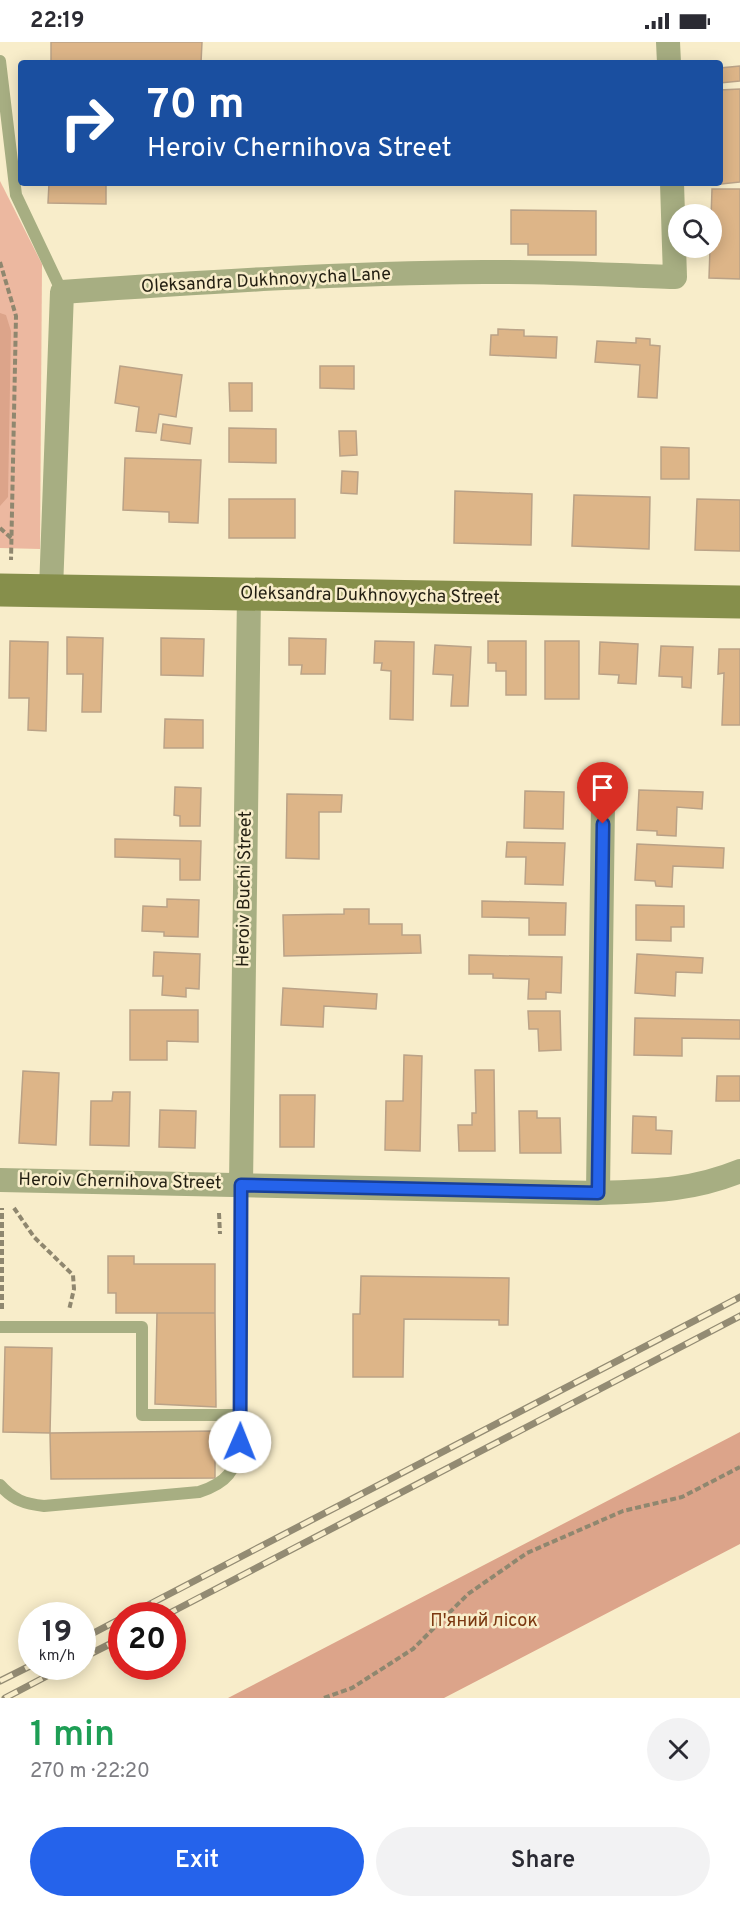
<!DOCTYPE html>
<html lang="en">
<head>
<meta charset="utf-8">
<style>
  :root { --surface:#fff; --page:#f2f2f3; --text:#2b2b33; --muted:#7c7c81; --accent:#2563eb }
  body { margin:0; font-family:Overpass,sans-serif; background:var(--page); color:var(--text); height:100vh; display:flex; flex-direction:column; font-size:22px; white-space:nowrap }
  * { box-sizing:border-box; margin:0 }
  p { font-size:20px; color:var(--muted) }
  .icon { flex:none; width:33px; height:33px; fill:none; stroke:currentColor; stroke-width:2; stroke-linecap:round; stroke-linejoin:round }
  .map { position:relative; height:1656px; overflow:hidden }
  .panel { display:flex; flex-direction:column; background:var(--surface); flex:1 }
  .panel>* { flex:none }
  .banner { position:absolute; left:18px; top:18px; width:705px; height:126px; border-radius:6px; box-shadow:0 3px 15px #0003; background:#1a4fa0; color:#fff; overflow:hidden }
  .controls { position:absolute; left:668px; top:162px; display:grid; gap:12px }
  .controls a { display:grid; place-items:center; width:54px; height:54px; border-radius:50%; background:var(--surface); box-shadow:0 3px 15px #0003; font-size:30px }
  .speed { position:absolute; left:18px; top:1560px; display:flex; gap:12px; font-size:30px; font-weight:700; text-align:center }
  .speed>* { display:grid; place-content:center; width:78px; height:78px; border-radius:50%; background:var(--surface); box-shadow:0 3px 15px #0003; line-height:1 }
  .speed small { font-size:15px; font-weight:400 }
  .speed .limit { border:9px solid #d22; background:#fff; color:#111 }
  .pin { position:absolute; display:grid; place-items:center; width:51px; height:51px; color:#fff; margin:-62px -26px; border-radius:50% 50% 50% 0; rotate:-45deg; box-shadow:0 0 6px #0007 }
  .pin .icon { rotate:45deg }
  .me { position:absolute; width:66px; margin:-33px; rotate:1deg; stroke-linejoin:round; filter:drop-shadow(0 0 4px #0008) }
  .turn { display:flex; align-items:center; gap:21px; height:126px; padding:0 30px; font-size:27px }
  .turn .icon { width:78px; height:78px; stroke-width:2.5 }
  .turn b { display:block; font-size:42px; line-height:51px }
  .round { display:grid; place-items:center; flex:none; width:63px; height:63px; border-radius:32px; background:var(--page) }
  .headline { display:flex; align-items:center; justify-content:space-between; height:102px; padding:0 30px }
  h1 { font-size:36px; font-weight:600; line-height:45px; color:#1e9e55 }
  .primary-button { display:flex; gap:12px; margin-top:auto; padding:12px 30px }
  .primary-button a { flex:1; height:69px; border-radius:36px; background:var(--accent); color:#fff; font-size:24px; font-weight:600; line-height:69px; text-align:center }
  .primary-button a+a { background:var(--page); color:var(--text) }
  .status { display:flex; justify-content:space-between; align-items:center; height:42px; padding:0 30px; background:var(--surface); direction:ltr }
  .status svg { height:16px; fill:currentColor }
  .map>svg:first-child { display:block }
  .green { fill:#ecb8a0 }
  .forest { fill:#dca48a }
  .building { fill:#ddb588; stroke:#baa287; stroke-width:1.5 }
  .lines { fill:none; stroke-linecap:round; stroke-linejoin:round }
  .path { stroke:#8f876f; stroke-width:4; stroke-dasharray:6 3; stroke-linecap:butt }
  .service { stroke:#a7ae82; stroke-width:12 }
  .minor { stroke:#a7ae82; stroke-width:24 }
  .secondary { stroke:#868f4b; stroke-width:33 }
  .rail-casing { stroke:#938b73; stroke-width:7 }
  .rail { stroke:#f8edca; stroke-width:4.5; stroke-dasharray:14; stroke-linecap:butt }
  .route-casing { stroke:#184099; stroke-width:15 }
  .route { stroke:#2563eb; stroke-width:10 }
  .labels { text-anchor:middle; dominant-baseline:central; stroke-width:5; stroke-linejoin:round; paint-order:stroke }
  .street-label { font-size:18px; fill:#231f12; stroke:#f8edca }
  .park-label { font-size:18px; fill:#7b3811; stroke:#f8edca }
</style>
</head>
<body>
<div class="status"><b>22:19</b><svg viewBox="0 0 49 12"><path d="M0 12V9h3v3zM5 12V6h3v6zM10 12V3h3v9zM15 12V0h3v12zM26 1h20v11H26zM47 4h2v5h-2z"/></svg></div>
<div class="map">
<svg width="740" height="1656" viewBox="0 0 740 1656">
  <rect width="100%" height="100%" fill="#f8edca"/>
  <path class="green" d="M 0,139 L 42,222 L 40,507 L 0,506 Z"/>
  <path class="forest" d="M 0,271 L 6,273 L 11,289 L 8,455 L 0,464 Z
    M 740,1390 L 740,1502 L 444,1656 L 228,1656 Z"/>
  <path class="building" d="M 51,0 L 202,0 L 201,21 L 51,21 Z
    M 740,24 L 740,39 L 720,41 L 720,26 Z
    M 740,47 L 740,140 L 712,143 L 712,141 L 720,141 L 720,48 Z
    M 49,141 L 106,141 L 106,162 L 48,161 Z
    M 712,147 L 740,147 L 740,237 L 709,236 Z
    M 511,168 L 596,169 L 596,213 L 528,213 L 528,202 L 511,202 Z
    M 498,287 L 524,288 L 524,294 L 557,295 L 556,316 L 490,313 L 491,293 L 498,293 Z
    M 636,296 L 650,297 L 650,303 L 660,304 L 657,356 L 638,355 L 640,323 L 595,320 L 597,299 L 636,301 Z
    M 120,324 L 182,333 L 176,375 L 159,372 L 156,391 L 136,389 L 139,365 L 115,361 Z
    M 320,324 L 354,324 L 354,347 L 320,346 Z
    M 229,341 L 252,341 L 252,369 L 230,369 Z
    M 163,382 L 192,386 L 190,402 L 161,398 Z
    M 229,386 L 276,387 L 276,421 L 229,420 Z
    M 339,389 L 356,389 L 357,413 L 340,414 Z
    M 661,405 L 689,406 L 689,437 L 661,437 Z
    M 125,416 L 201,418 L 198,481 L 169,480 L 169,470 L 123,468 Z
    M 342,429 L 358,430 L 357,452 L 341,451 Z
    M 455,449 L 532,452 L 531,503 L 454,501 Z
    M 574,453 L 650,455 L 649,507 L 572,504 Z
    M 229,457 L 295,457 L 295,496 L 229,496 Z
    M 697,457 L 740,458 L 740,509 L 695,508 Z
    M 67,595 L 103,596 L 101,670 L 82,670 L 83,632 L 67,632 Z
    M 161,596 L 204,597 L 203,634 L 161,633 Z
    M 289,596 L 326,597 L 325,632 L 301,632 L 302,623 L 289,623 Z
    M 10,599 L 48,600 L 46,689 L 28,688 L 29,656 L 9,656 Z
    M 375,599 L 414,600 L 413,678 L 390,677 L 391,629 L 381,628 L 382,621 L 374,621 Z
    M 488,599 L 526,599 L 526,653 L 506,653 L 506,629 L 496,629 L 496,621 L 488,621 Z
    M 545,599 L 579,599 L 579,657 L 545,657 Z
    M 600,600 L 638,602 L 636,642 L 618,641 L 619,633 L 599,632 Z
    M 435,603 L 471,605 L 468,664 L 451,664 L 453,633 L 433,632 Z
    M 661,604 L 693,605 L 691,646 L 682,645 L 682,635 L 659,634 Z
    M 719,607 L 740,607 L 740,683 L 722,683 L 724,631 L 718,632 Z
    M 165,677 L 203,678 L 203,706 L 164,706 Z
    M 175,745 L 201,746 L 200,784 L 180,784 L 180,774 L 174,773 Z
    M 639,748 L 703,750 L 702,767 L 677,765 L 676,794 L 657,793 L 657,789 L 637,788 Z
    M 525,749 L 564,750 L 563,787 L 524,786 Z
    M 287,752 L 342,753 L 341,770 L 319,770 L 319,817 L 286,816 Z
    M 115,797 L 201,799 L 200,838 L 180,838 L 180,817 L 115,815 Z
    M 507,800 L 565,801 L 563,843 L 525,842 L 526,815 L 506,815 Z
    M 637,802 L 724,806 L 723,826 L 673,824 L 672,845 L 656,844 L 655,839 L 635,838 Z
    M 167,857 L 199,858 L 198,895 L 164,894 L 164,890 L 142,889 L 143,864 L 167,865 Z
    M 482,859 L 566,861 L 565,893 L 529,893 L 529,876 L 482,875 Z
    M 636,863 L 684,864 L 684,885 L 671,885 L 671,899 L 636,898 Z
    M 344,867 L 369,867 L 369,882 L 402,882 L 402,893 L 420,893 L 421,911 L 284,914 L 283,873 L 344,872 Z
    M 154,910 L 200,912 L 199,947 L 186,946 L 186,955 L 162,953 L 163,934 L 153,934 Z
    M 637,912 L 703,916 L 702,931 L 676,930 L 675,954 L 635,951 Z
    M 469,913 L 562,915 L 561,951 L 546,950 L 546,957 L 528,957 L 529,937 L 493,936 L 493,932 L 469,932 Z
    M 283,946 L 377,952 L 376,967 L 324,964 L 323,985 L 281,983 Z
    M 130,968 L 198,968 L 198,1000 L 167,999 L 167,1018 L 130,1018 Z
    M 528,969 L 560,969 L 561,1008 L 539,1009 L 538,987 L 529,987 Z
    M 635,976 L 740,978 L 740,997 L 682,996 L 682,1014 L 634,1013 Z
    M 404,1013 L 422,1014 L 420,1109 L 385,1108 L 386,1059 L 403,1059 Z
    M 475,1028 L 494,1028 L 495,1109 L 459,1109 L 458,1083 L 472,1083 L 472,1071 L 476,1071 Z
    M 23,1029 L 59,1031 L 56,1103 L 19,1101 Z
    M 717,1034 L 740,1034 L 740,1059 L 716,1059 Z
    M 113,1050 L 130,1050 L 129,1104 L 90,1103 L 91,1059 L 112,1059 Z
    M 280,1053 L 315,1053 L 314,1105 L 280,1105 Z
    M 160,1068 L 196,1069 L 195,1106 L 159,1105 Z
    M 519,1069 L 537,1069 L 537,1076 L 560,1076 L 561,1111 L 520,1111 Z
    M 633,1074 L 656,1075 L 656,1088 L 672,1089 L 671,1112 L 632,1111 Z
    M 108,1214 L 134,1214 L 134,1222 L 215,1222 L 215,1271 L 116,1271 L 116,1251 L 108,1251 Z
    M 361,1234 L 509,1236 L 508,1283 L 499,1283 L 499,1278 L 404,1277 L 403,1335 L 353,1335 L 353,1272 L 360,1272 Z
    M 157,1271 L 215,1271 L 216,1365 L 155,1362 Z
    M 5,1305 L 52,1306 L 50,1391 L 3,1390 Z
    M 215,1389 L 215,1436 L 51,1437 L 50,1391 Z"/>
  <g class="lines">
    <path class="path" d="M 0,220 L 16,274 L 11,518
      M 0,486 L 11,496
      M 14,1166 L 34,1195 L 73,1233 L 74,1247 L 69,1268
      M 219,1171 L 220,1192
      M 2,1267 L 2,1166
      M 324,1656 L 352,1646 L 413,1607 L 468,1552 L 527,1511 L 623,1469 L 682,1455 L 740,1425"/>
    <path class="service" d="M 0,19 L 16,153 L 62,250
      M 0,1285 L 142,1285 L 142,1373 L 240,1373
      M 0,1443 C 13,1458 25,1462 44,1464 L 199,1450 C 227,1441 236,1429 240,1400 L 241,1143"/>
    <path class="minor" d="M 668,0 L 669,21
      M 51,548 L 62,250 C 202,240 343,231 484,230 C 548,229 611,233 675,235 L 672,141
      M 0,1138 L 598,1151 C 649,1149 691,1149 740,1129
      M 241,1143 L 249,552
      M 598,1151 L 603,760"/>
    <path class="secondary" d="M 0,548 L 740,560"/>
    <g class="rail-casing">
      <path id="rail" d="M 127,1574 L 740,1255
        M 164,1574 L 740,1274
        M 82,1597 L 122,1576
        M 82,1616 L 122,1596
        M 0,1639 L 32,1623
        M 5,1656 L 66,1624"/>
    </g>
    <use href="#rail" class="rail"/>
  </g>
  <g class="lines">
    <g class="route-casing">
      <path id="route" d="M 240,1400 L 241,1143 L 598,1151 L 603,782"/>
    </g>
    <use href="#route" class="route"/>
  </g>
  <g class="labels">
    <g class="street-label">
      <text transform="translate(266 239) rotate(-3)">Oleksandra Dukhnovycha Lane</text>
      <text transform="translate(370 554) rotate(1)">Oleksandra Dukhnovycha Street</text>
      <text transform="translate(245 847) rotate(-89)">Heroiv Buchi Street</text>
      <text transform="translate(120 1140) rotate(1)">Heroiv Chernihova Street</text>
    </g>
    <g class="park-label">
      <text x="484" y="1579">П'яний лісок</text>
    </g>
  </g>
</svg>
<div class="controls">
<a><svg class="icon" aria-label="search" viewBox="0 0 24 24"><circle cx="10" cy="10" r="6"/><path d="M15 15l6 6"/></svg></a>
</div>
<div class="speed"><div>19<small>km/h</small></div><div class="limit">20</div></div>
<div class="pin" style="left:603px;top:782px;background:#d93025"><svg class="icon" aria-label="arrive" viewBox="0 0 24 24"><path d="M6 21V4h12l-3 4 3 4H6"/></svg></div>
<svg class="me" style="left:240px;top:1400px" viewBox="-20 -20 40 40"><circle r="19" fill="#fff"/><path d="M0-13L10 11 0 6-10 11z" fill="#2563eb"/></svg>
<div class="banner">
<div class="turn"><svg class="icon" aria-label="right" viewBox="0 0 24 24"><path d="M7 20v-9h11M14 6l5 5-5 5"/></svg><div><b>70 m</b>Heroiv Chernihova Street</div></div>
</div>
</div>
<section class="panel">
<div class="headline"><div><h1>1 min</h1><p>270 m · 22:20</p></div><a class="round"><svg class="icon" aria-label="close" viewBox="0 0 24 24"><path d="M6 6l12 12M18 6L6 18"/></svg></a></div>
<div class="primary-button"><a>Exit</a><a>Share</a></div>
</section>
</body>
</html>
